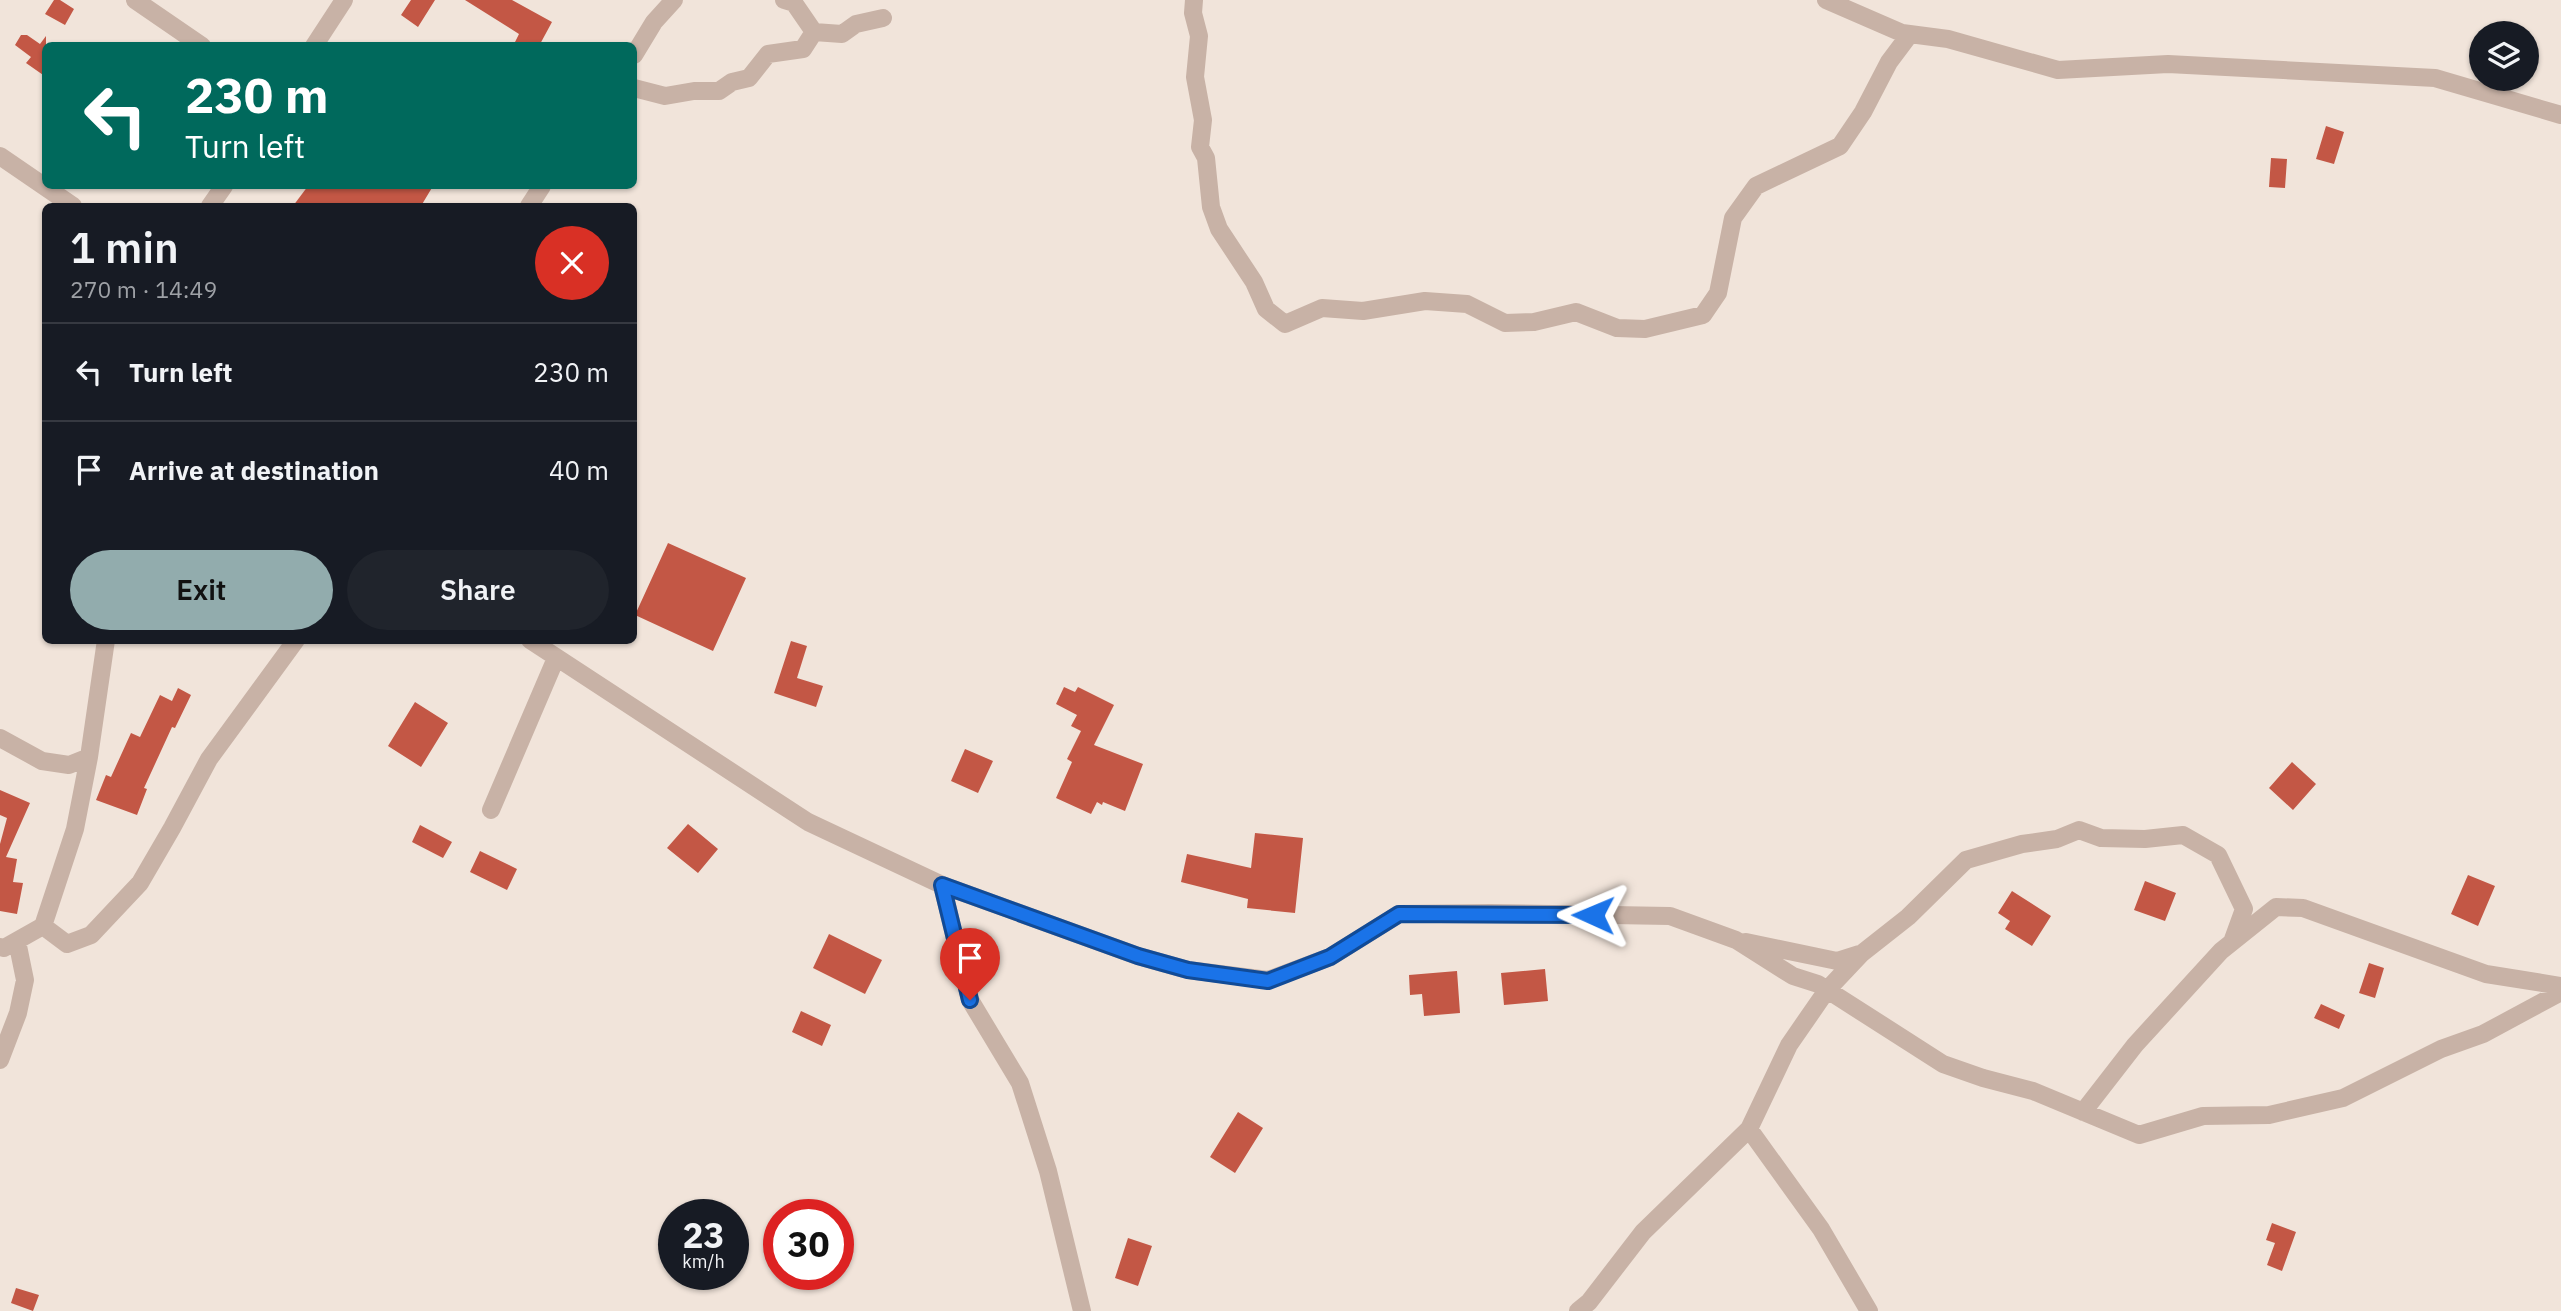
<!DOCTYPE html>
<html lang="en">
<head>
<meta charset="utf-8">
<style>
  :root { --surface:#171b24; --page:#20242c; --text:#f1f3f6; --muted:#9ea1a6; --line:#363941; --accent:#92acad }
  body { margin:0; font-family:"IBM Plex Sans",sans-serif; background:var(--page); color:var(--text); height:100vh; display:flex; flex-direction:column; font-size:26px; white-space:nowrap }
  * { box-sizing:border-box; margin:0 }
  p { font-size:23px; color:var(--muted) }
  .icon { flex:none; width:38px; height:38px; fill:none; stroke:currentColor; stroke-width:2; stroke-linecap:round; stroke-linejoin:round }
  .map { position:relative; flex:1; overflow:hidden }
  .panel { position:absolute; left:42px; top:203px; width:595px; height:441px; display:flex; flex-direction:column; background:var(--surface); border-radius:10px; box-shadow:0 2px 5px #0004 }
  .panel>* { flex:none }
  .guide { position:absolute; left:42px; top:42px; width:595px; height:147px; border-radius:10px; box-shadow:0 2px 5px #0004; background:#00695c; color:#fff; overflow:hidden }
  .controls { position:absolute; left:2469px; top:21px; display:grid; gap:14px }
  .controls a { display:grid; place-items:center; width:70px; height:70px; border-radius:50%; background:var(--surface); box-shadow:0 2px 5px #0004; font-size:35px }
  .speed { position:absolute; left:658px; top:1199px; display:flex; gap:14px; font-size:35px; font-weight:700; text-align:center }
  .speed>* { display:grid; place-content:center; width:91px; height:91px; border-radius:50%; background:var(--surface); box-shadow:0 2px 5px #0004; line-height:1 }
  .speed small { font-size:18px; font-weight:400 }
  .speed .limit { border:10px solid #d22; background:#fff; color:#111 }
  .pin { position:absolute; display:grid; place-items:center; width:60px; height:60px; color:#fff; margin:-72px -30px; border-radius:50% 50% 50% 0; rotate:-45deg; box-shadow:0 0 7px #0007 }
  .pin .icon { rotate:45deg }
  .me { position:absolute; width:77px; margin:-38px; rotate:271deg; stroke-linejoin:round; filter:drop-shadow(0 0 5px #0008) }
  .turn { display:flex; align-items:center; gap:24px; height:147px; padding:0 28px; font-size:32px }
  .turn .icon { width:91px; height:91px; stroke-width:2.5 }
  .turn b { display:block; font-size:49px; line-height:60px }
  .round { display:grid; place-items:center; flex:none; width:74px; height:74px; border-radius:37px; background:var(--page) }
  .head { display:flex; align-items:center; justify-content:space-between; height:119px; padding:0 28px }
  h1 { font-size:42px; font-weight:600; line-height:52px }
  .action { display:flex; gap:14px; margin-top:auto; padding:14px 28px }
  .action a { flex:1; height:80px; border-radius:42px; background:var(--accent); color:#111; font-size:28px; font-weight:600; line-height:80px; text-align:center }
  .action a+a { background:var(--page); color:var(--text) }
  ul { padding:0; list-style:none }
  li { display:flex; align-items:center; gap:21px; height:98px; padding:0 28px; border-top:2px solid var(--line) }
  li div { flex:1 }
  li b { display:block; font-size:26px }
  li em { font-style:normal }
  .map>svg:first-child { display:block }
  .building { fill:#c35745 }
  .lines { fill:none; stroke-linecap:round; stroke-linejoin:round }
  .minor { stroke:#c8b2a6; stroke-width:18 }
  .route-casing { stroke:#114b97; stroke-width:18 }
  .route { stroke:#1a73e8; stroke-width:12 }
</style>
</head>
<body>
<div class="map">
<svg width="2561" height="1311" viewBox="0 0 2561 1311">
  <rect width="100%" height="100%" fill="#f1e4da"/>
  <path class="building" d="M 54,0 L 60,0 L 74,9 L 65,25 L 45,14 Z
    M 411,0 L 435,0 L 418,27 L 401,15 Z
    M 465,0 L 512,0 L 552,22 L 539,46 L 513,46 L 519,34 Z
    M 21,35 L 27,35 L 40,44 L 46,36 L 46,77 L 26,63 L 31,57 L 15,45 Z
    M 2326,126 L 2344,132 L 2334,164 L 2316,159 Z
    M 2271,158 L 2287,159 L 2285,188 L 2269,187 Z
    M 308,186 L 433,186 L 421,206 L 293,206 Z
    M 668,543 L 746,578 L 713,651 L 635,615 Z
    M 791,641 L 807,646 L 797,678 L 823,686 L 816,707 L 774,693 Z
    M 1064,687 L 1075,692 L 1078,687 L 1114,705 L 1094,745 L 1143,764 L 1125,811 L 1103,802 L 1102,805 L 1097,802 L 1091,814 L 1056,798 L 1072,762 L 1067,759 L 1081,731 L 1071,726 L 1077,715 L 1056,704 Z
    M 178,688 L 191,695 L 175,728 L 172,727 L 144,788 L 147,789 L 137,815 L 96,800 L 106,775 L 111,777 L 131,733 L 140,737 L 160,695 L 172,701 Z
    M 415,702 L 448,723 L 421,767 L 388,746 Z
    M 965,749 L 993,761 L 978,793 L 951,781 Z
    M 2292,762 L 2316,784 L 2293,810 L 2269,788 Z
    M 0,790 L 30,803 L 6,857 L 17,859 L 13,882 L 23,883 L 17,914 L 0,911 L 0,844 L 7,818 L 0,815 Z
    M 688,824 L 718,849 L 698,873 L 667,848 Z
    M 420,825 L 452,842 L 443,858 L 412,842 Z
    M 1255,833 L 1303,838 L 1295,913 L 1247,908 L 1248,899 L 1181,882 L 1187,854 L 1251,868 Z
    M 480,851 L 517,869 L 507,890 L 470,872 Z
    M 2468,875 L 2495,886 L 2478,926 L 2451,914 Z
    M 2145,881 L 2176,893 L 2165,921 L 2134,910 Z
    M 2012,891 L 2051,916 L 2032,946 L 2005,929 L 2010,921 L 1998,913 Z
    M 829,934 L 882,960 L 865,994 L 813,968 Z
    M 2369,963 L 2384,968 L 2375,998 L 2359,993 Z
    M 1545,969 L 1548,1001 L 1504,1005 L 1501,973 Z
    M 1457,971 L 1460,1013 L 1424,1016 L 1422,994 L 1410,995 L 1409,975 Z
    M 2321,1004 L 2345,1015 L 2339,1029 L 2314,1018 Z
    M 801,1011 L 831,1025 L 822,1046 L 792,1032 Z
    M 1238,1112 L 1263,1128 L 1235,1173 L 1210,1157 Z
    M 2272,1223 L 2296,1232 L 2282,1271 L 2267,1265 L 2275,1243 L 2266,1240 Z
    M 1128,1238 L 1152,1246 L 1138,1286 L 1115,1278 Z
    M 16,1288 L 39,1295 L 33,1311 L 11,1303 Z"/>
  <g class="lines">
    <path class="minor" d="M 135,0 L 202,46
      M 784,0 L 794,3 L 814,32 L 842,34 L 856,24 L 883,18
      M 1194,0 L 1193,13 L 1199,36 L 1195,77 L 1203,120 L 1200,147 L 1206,158 L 1211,207 L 1219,229 L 1254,282 L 1266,309 L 1285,324 L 1322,308 L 1363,311 L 1425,301 L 1467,304 L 1505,323 L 1534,322 L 1576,312 L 1617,328 L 1645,329 L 1703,315 L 1718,293 L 1733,218 L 1756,186 L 1840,146 L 1863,112 L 1889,62 L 1910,34
      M 1826,0 L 1902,33 L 1948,39 L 2058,70 L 2168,64 L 2435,78 L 2561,115
      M 314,46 L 344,0
      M 634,55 L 654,22 L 674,0
      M 634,88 L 665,96 L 694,91 L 719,91 L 732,82 L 749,78 L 768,54 L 803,49 L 814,32
      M 0,156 L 73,206
      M 210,206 L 224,186
      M 529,206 L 542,186
      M 530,640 L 808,822 L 942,885 L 1138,956 L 1188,970 L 1268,980 L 1330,957 L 1399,914 L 1490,913 L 1670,916 L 1736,940 L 1793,976 L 1818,984 L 1943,1064 L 1983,1078 L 2033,1091 L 2139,1135 L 2203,1116 L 2269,1115 L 2343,1098 L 2441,1049 L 2483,1034 L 2561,992
      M 0,738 L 42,761 L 69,765 L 89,757 L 106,640
      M 491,810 L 556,658
      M 942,885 L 970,1000 L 1020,1083 L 1048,1171 L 1082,1311
      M 43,926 L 67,944 L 91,935 L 140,883 L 172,828 L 209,759 L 296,640
      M 1746,942 L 1837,961 L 1859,954
      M 0,947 L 4,948 L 43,926 L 75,829 L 89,757
      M 0,1060 L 18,1013 L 25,980 L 17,941
      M 2083,1112 L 2135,1045 L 2221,951 L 2276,907 L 2303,908 L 2486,974 L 2561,986
      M 1578,1311 L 1589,1302 L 1643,1232 L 1749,1129
      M 1869,1311 L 1821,1229 L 1749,1129 L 1789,1045 L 1827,990 L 1861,954 L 1908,917 L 1966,860 L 2022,844 L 2057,839 L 2079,830 L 2101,838 L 2145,839 L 2183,835 L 2218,855 L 2244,909 L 2232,942"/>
  </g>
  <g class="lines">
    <g class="route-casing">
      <path id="route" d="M 970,1000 L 942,885 L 1138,956 L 1188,970 L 1268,981 L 1330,957 L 1399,914 L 1593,915"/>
    </g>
    <use href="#route" class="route"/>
  </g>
</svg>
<div class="controls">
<a><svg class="icon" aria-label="layers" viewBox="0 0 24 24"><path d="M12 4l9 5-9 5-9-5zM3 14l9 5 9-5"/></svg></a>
</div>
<div class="speed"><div>23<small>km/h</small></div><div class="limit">30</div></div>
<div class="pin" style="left:970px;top:1000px;background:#d93025"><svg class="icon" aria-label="arrive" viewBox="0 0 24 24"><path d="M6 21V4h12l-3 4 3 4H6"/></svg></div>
<svg class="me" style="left:1593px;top:915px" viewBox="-20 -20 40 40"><path d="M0-17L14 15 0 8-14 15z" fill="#1a73e8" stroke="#fff" stroke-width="4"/></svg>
<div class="guide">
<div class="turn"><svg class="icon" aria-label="left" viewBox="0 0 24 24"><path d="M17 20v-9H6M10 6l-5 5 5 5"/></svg><div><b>230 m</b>Turn left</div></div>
</div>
<section class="panel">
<div class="head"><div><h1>1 min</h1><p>270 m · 14:49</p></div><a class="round" style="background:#d93025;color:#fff"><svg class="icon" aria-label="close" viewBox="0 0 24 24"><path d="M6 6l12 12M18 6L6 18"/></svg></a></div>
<ul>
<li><svg class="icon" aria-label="left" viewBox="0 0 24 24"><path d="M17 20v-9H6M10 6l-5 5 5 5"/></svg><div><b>Turn left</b></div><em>230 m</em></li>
<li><svg class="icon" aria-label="arrive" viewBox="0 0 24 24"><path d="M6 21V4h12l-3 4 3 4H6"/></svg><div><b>Arrive at destination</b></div><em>40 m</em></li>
</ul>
<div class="action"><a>Exit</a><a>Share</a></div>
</section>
</div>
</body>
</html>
